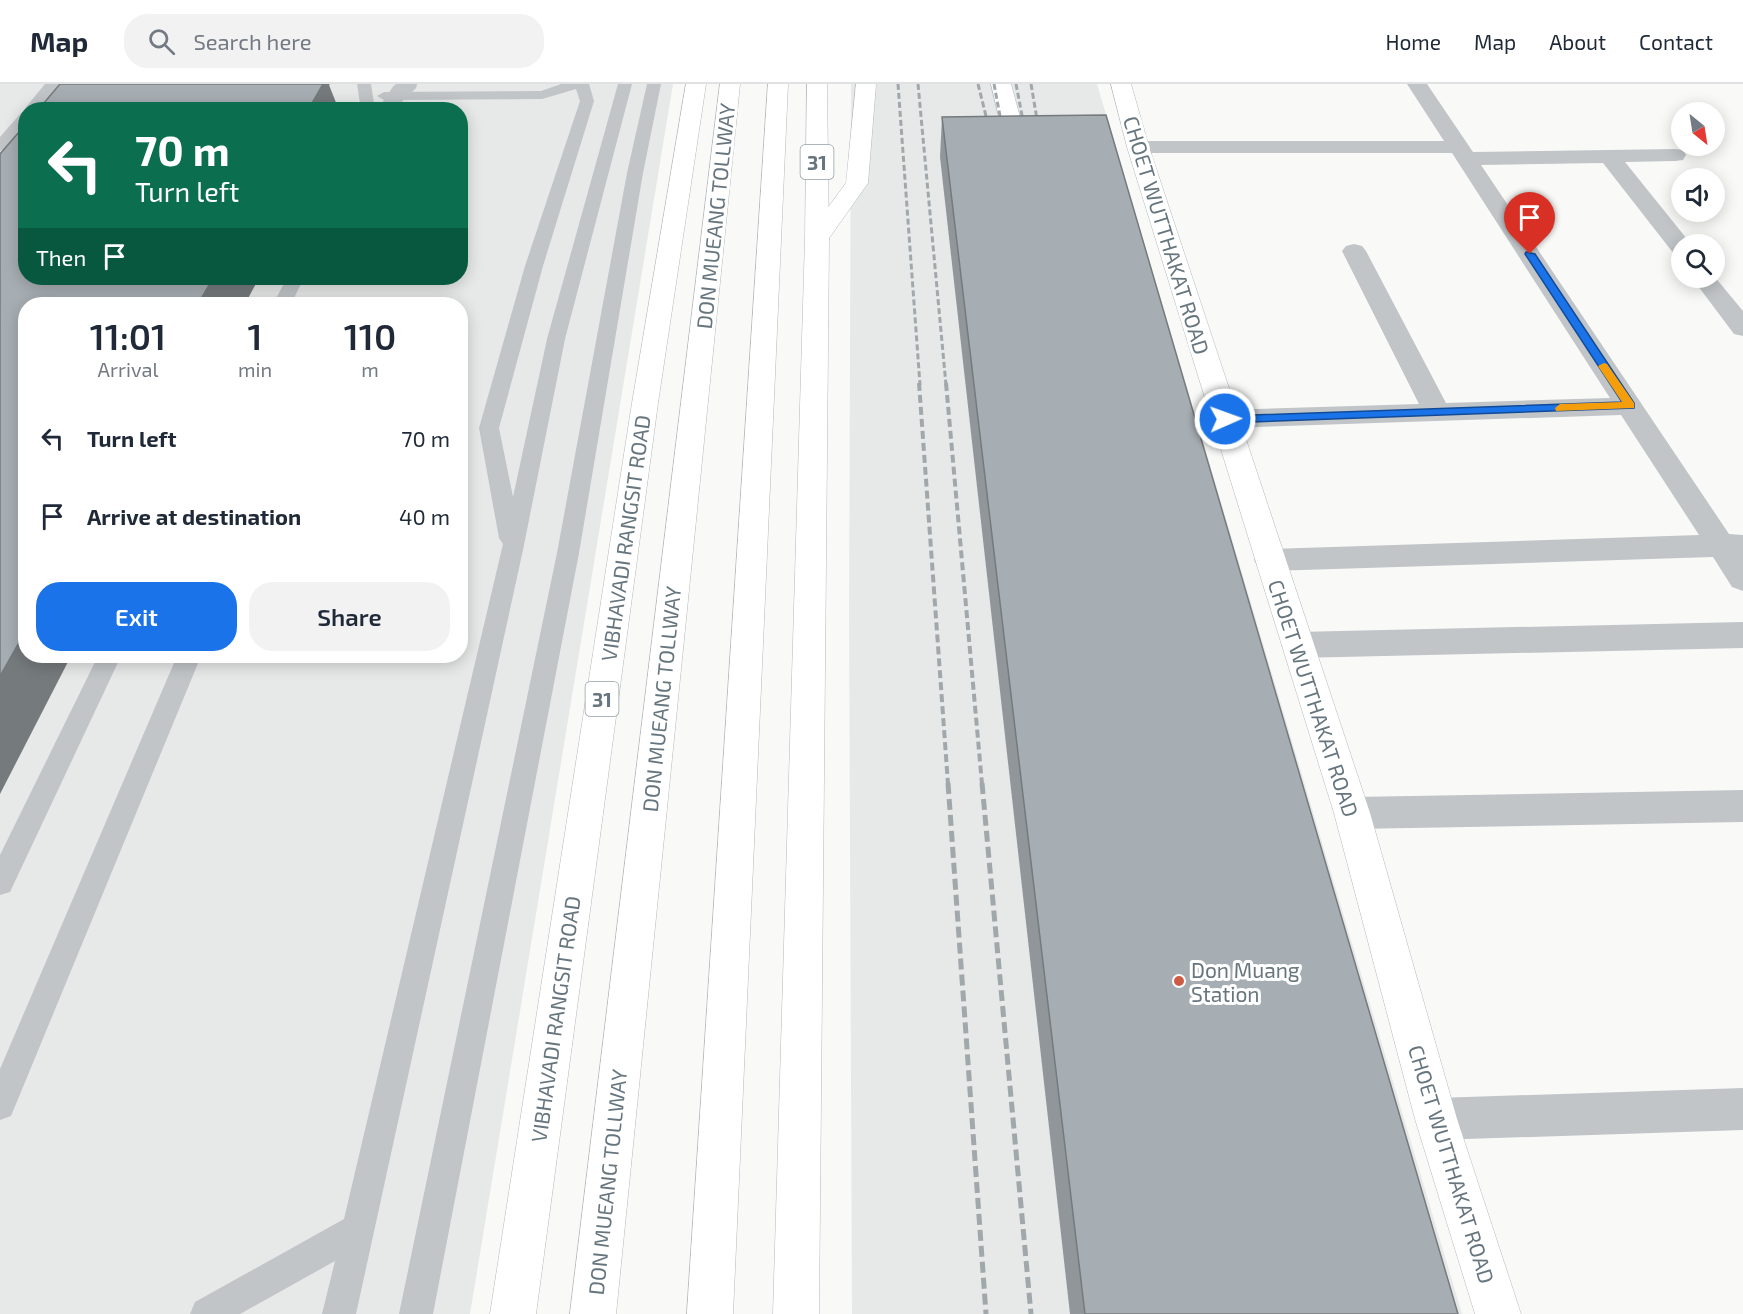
<!DOCTYPE html>
<html lang="en">
<head>
<meta charset="utf-8">
<style>
  :root { --surface:#fff; --page:#f2f2f3; --text:#1f2937; --muted:#747a83; --line:#e0e1e3; --accent:#1a73e8 }
  body { margin:0; font-family:"Exo 2",sans-serif; background:var(--page); color:var(--text); height:100vh; display:flex; flex-direction:column; font-size:22px; white-space:nowrap }
  * { box-sizing:border-box; margin:0 }
  p { font-size:20px; color:var(--muted) }
  .icon { flex:none; width:33px; height:33px; fill:none; stroke:currentColor; stroke-width:2; stroke-linecap:round; stroke-linejoin:round }
  .map { position:relative; flex:1; overflow:hidden }
  .panel { position:absolute; left:18px; top:213px; width:450px; height:366px; display:flex; flex-direction:column; background:var(--surface); border-radius:24px; box-shadow:0 3px 15px #0003 }
  .panel>* { flex:none }
  .top-card { position:absolute; left:18px; top:18px; width:450px; height:183px; border-radius:24px; box-shadow:0 3px 15px #0003; background:#0b6e4f; color:#fff; overflow:hidden }
  .needle { width:39px; rotate:150deg }
  .buttons { position:absolute; left:1671px; top:18px; display:grid; gap:12px }
  .buttons a { display:grid; place-items:center; width:54px; height:54px; border-radius:50%; background:var(--surface); box-shadow:0 3px 15px #0003; font-size:30px }
  .pin { position:absolute; display:grid; place-items:center; width:51px; height:51px; color:#fff; margin:-62px -26px; border-radius:50% 50% 50% 0; rotate:-45deg; box-shadow:0 0 6px #0007 }
  .pin .icon { rotate:45deg }
  .me { position:absolute; width:66px; margin:-33px; rotate:88deg; stroke-linejoin:round; filter:drop-shadow(0 0 4px #0008) }
  .turn { display:flex; align-items:center; gap:21px; height:126px; padding:0 18px; font-size:27px }
  .turn .icon { width:78px; height:78px; stroke-width:2.5 }
  .turn b { display:block; font-size:42px; line-height:51px }
  .then { display:flex; align-items:center; height:57px; padding:0 18px; background:#0003; gap:12px; font-size:22px }
  .eta { display:flex; justify-content:space-evenly; align-items:center; height:102px; text-align:center }
  .eta b { font-size:36px; font-weight:600; line-height:42px }
  .action { display:flex; gap:12px; margin-top:auto; padding:12px 18px }
  .action a { flex:1; height:69px; border-radius:24px; background:var(--accent); color:#fff; font-size:24px; font-weight:600; line-height:69px; text-align:center }
  .action a+a { background:var(--page); color:var(--text) }
  ul { padding:0; list-style:none }
  li { display:flex; align-items:center; gap:18px; height:78px; padding:0 18px }
  li div { flex:1 }
  li b { display:block; font-size:22px }
  li em { font-style:normal }
  header { display:flex; align-items:center; gap:36px; box-sizing:border-box; height:84px; padding:0 30px; background:var(--surface); border-bottom:2px solid var(--line) }
  header strong { font-size:28px }
  nav { display:flex; gap:33px; margin-inline-start:auto; font-size:21px }
  .search { width:420px; height:54px; background:var(--page); display:flex; align-items:center; gap:15px; box-sizing:border-box; padding:0 21px; border-radius:24px; color:var(--muted); font-size:22px }
  .map>svg:first-child { display:block }
  .built { fill:#e7e8e8; fill-rule:evenodd }
  .lines { fill:none; stroke-linecap:round; stroke-linejoin:round }
  .secondary-casing { stroke:#b4b9bc; stroke-width:1 }
  .trunk-casing { stroke:#b5b8bb; stroke-width:1 }
  .motorway-casing { stroke:#b5b8bb; stroke-width:1 }
  .service { fill:#c1c5c8; fill-rule:evenodd }
  .minor { fill:#c1c5c8; fill-rule:evenodd }
  .secondary { fill:#fff; fill-rule:evenodd }
  .trunk { fill:#fff; fill-rule:evenodd }
  .motorway { fill:#fff; fill-rule:evenodd }
  .rail-far2 { stroke:#a1a8ac; stroke-width:3; stroke-dasharray:6 3; stroke-linecap:butt }
  .rail-far1 { stroke:#a1a8ac; stroke-width:4; stroke-dasharray:8 4; stroke-linecap:butt }
  .rail { stroke:#a1a8ac; stroke-width:5; stroke-dasharray:11 5; stroke-linecap:butt }
  .service-bridge { stroke:#c1c5c8; stroke-width:16 }
  .wall { fill:#90969a }
  .shaded-wall { fill:#757a7d }
  .building { fill:#a7aeb3; stroke:#757a7d; stroke-width:1.5 }
  .route { fill:#1a73e8; stroke:#114b97; stroke-width:1.5 }
  .slow { fill:#f59e0b }
  .poi-dot { fill:#ce5b43; stroke:#fff; stroke-width:2 }
  .labels { text-anchor:middle; dominant-baseline:central; stroke-width:6; stroke-linejoin:round; paint-order:stroke }
  .shield { fill:#fff; stroke:#959fa5; stroke-width:1.5 }
  .shield-label { font-size:20px; font-weight:bold; fill:#67767e }
  .street-label { font-size:21px; fill:#67767e; stroke:#fff }
  .poi-label { font-size:21px; fill:#67767e; stroke:#fff; text-anchor:start }
</style>
</head>
<body>
<header>
<strong>Map</strong>
<div class="search"><svg class="icon" aria-label="search" viewBox="0 0 24 24"><circle cx="10" cy="10" r="6"/><path d="M15 15l6 6"/></svg>Search here</div>
<nav><a>Home</a><a>Map</a><a>About</a><a>Contact</a></nav>
</header>
<div class="map">
<svg width="1743" height="1230" viewBox="0 0 1743 1230">
  <rect width="100%" height="100%" fill="#f9f9f8"/>
  <path class="built" d="M 0,0 L 673,0 L 470,1230 L 0,1230 ZM 26,26 L 460,26 L 460,194 L 26,194 ZM 26,220 L 460,220 L 460,572 L 26,572 Z
    M 851,0 L 1097,0 L 1462,1230 L 852,1230 L 849,529 Z"/>
  <g class="lines">
    <g class="secondary-casing">
      <path id="secondary" d="M 856,0 L 876,0 L 868,99 L 825,160 L 817,162 L 809,160 L 805,155 L 846,99 Z
        M 991,0 L 1011,0 L 1031,74 L 1028,79 L 1020,80 L 1012,79 L 1009,74 Z
        M 1111,0 L 1131,0 L 1149,63 L 1370,729 L 1457,1035 L 1521,1230 L 1475,1230 L 1415,1035 L 1334,729 L 1127,63 Z"/>
    </g>
    <g class="trunk-casing">
      <path id="trunk" d="M 686,0 L 706,0 L 658,319 L 536,1230 L 490,1230 L 632,319 Z
        M 807,0 L 827,0 L 829,155 L 819,1230 L 773,1230 L 805,155 Z"/>
    </g>
    <g class="motorway-casing">
      <path id="motorway" d="M 720,0 L 740,0 L 616,1230 L 570,1230 Z
        M 768,0 L 788,0 L 733,1230 L 687,1230 Z"/>
    </g>
    <path class="service" d="M 45,0 L 60,0 L 39,26 L 26,26 L 26,42 L 5,65 L 0,67 L 0,53 L 21,29 L 25,28 L 26,23 Z
      M 357,0 L 371,0 L 375,26 L 361,26 Z
      M 561,0 L 589,0 L 594,17 L 543,182 L 499,344 L 513,413 L 547,255 L 618,0 L 632,0 L 565,255 L 523,466 L 356,1230 L 322,1230 L 335,1177 L 240,1230 L 190,1230 L 195,1218 L 344,1135 L 503,460 L 499,454 L 479,344 L 525,182 L 580,17 L 576,5 L 542,15 L 384,16 L 377,12 L 384,8 L 541,7 Z
      M 647,0 L 661,0 L 643,89 L 579,469 L 433,1230 L 399,1230 L 557,469 L 627,89 Z
      M 287,194 L 304,194 L 291,220 L 273,220 Z
      M 98,572 L 121,572 L 10,808 L 0,811 L 0,771 Z
      M 177,572 L 201,572 L 11,1032 L 0,1036 L 0,985 Z"/>
    <path class="minor" d="M 1407,0 L 1427,0 L 1473,68 L 1675,65 L 1683,66 L 1686,71 L 1683,76 L 1675,77 L 1625,78 L 1691,160 L 1682,160 L 1682,172 L 1674,170 L 1603,79 L 1481,81 L 1729,450 L 1743,451 L 1743,507 L 1732,503 L 1713,473 L 1269,487 L 1258,484 L 1254,476 L 1258,468 L 1269,465 L 1699,451 L 1621,331 L 1225,344 L 1215,341 L 1212,335 L 1215,329 L 1225,326 L 1419,320 L 1342,167 L 1346,162 L 1354,160 L 1362,162 L 1366,167 L 1446,319 L 1610,314 L 1452,69 L 1138,69 L 1131,67 L 1127,63 L 1131,59 L 1138,57 L 1444,57 Z
      M 1714,192 L 1743,227 L 1743,252 L 1734,250 L 1692,194 L 1714,194 Z
      M 1743,538 L 1743,564 L 1297,574 L 1286,570 L 1281,561 L 1286,552 L 1297,548 Z
      M 1743,706 L 1743,738 L 1352,745 L 1339,740 L 1334,729 L 1339,718 L 1352,713 Z
      M 1743,1004 L 1743,1046 L 1436,1056 L 1421,1050 L 1415,1035 L 1421,1020 L 1436,1014 Z"/>
    <use href="#secondary" class="secondary"/>
    <use href="#trunk" class="trunk"/>
    <use href="#motorway" class="motorway"/>
    <path class="rail-far2" d="M 898,0 L 920,301
      M 918,0 L 946,301
      M 978,0 L 990,48
      M 994,0 L 1003,48
      M 1016,0 L 1025,47
      M 1031,0 L 1039,47"/>
    <path class="rail-far1" d="M 919,299 L 948,700
      M 946,299 L 982,700"/>
    <path class="rail" d="M 948,699 L 986,1230
      M 982,699 L 1031,1230"/>
    <path class="service-bridge" d="M 387,26 L 399,8 L 409,0"/>
  </g>
  <path class="wall" d="M 942,33 L 1458,1230 L 1070,1230 L 940,73 Z"/>
  <path class="shaded-wall" d="M 315,0 L 330,0 L 329,1 L 339,26 L 308,26 Z
    M 213,194 L 259,194 L 245,220 L 198,220 Z
    M 26,546 L 26,572 L 71,572 L 0,710 L 0,592 Z"/>
  <path class="building" d="M 60,0 L 323,0 L 308,26 L 38,26 Z
    M 1106,31 L 1458,1230 L 1085,1230 L 942,33 Z
    M 26,40 L 26,194 L 213,194 L 198,220 L 26,220 L 26,546 L 0,592 L 0,70 Z"/>
  <path class="route" d="M 1526,168 L 1535,170 L 1634,319 L 1634,324 L 1225,339 L 1219,335 L 1225,332 L 1622,318 L 1525,170 Z"/>
  <path class="slow" d="M 1604,279 L 1607,280 L 1634,319 L 1634,324 L 1556,327 L 1555,324 L 1560,320 L 1622,318 L 1598,282 Z"/>
  <circle class="poi-dot" cx="1179" cy="897" r="6"/>
  <g class="labels">
    <g class="shield">
      <rect x="800.5" y="61" width="33" height="34" rx="4.5"/>
      <rect x="585.5" y="598" width="33" height="34" rx="4.5"/>
    </g>
    <g class="shield-label">
      <text x="817" y="78">31</text>
      <text x="602" y="615">31</text>
    </g>
    <g class="street-label">
      <text transform="translate(715 132) rotate(-84)">DON MUEANG TOLLWAY</text>
      <text transform="translate(1167 151) rotate(73)">CHOET WUTTHAKAT ROAD</text>
      <text transform="translate(625 454) rotate(-82)">VIBHAVADI RANGSIT ROAD</text>
      <text transform="translate(1314 614) rotate(72)">CHOET WUTTHAKAT ROAD</text>
      <text transform="translate(661 615) rotate(-84)">DON MUEANG TOLLWAY</text>
      <text transform="translate(555 935) rotate(-82)">VIBHAVADI RANGSIT ROAD</text>
      <text transform="translate(1452 1080) rotate(73)">CHOET WUTTHAKAT ROAD</text>
      <text transform="translate(607 1098) rotate(-84)">DON MUEANG TOLLWAY</text>
    </g>
    <g class="poi-label">
      <text x="1191" y="885">Don Muang<tspan x="1191" dy="24">Station</tspan></text>
    </g>
  </g>
</svg>
<div class="buttons">
<a><svg class="needle" viewBox="-14 -14 28 28"><path d="M0-13l5 13h-10z" fill="#e53935"/><path d="M0 13l5-13h-10z" fill="#747a83"/></svg></a>
<a><svg class="icon" aria-label="sound" viewBox="0 0 24 24"><path d="M4 9h4l5-4v14l-5-4H4zM17 9q2 3 0 6"/></svg></a>
<a><svg class="icon" aria-label="search" viewBox="0 0 24 24"><circle cx="10" cy="10" r="6"/><path d="M15 15l6 6"/></svg></a>
</div>
<div class="pin" style="left:1530px;top:170px;background:#d93025"><svg class="icon" aria-label="arrive" viewBox="0 0 24 24"><path d="M6 21V4h12l-3 4 3 4H6"/></svg></div>
<svg class="me" style="left:1225px;top:335px" viewBox="-20 -20 40 40"><circle r="17" fill="#1a73e8" stroke="#fff" stroke-width="3"/><path d="M0-11L8 9 0 5-8 9z" fill="#fff"/></svg>
<div class="top-card">
<div class="turn"><svg class="icon" aria-label="left" viewBox="0 0 24 24"><path d="M17 20v-9H6M10 6l-5 5 5 5"/></svg><div><b>70 m</b>Turn left</div></div>
<div class="then">Then<svg class="icon" aria-label="arrive" viewBox="0 0 24 24"><path d="M6 21V4h12l-3 4 3 4H6"/></svg></div>
</div>
<section class="panel">
<div class="eta">
<div><b>11:01</b><p>Arrival</p></div>
<div><b>1</b><p>min</p></div>
<div><b>110</b><p>m</p></div>
</div>
<ul>
<li><svg class="icon" aria-label="left" viewBox="0 0 24 24"><path d="M17 20v-9H6M10 6l-5 5 5 5"/></svg><div><b>Turn left</b></div><em>70 m</em></li>
<li><svg class="icon" aria-label="arrive" viewBox="0 0 24 24"><path d="M6 21V4h12l-3 4 3 4H6"/></svg><div><b>Arrive at destination</b></div><em>40 m</em></li>
</ul>
<div class="action"><a>Exit</a><a>Share</a></div>
</section>
</div>
</body>
</html>
